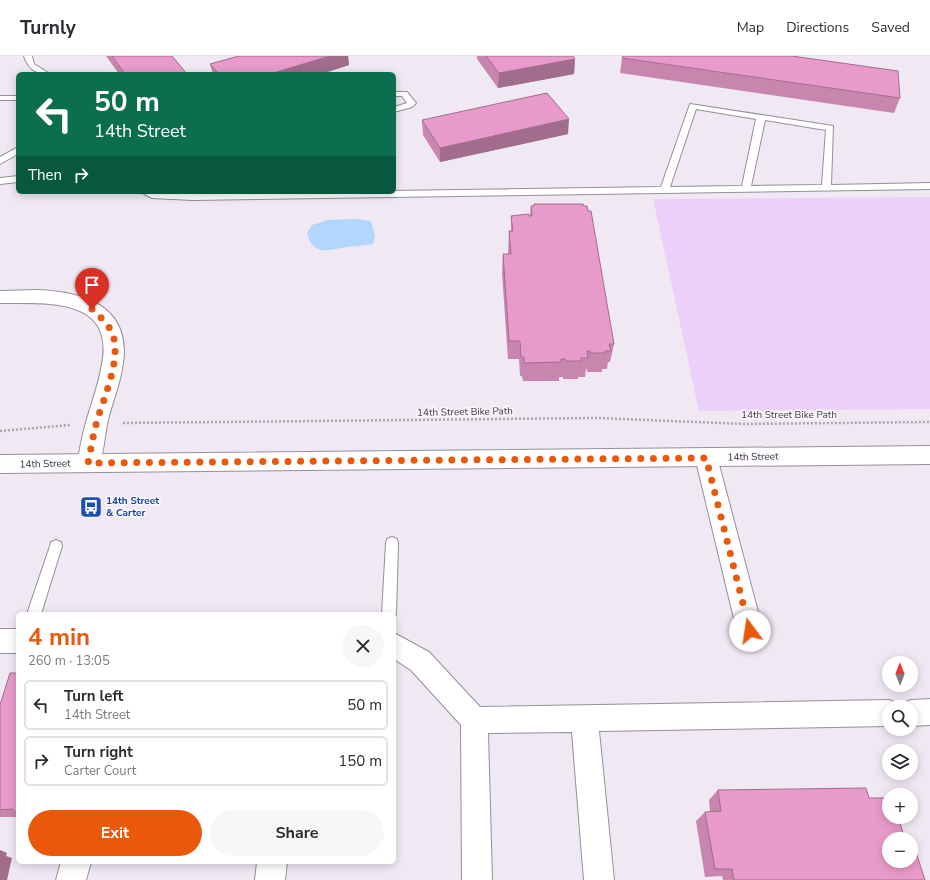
<!DOCTYPE html>
<html lang="en">
<head>
<meta charset="utf-8">
<style>
  :root { --surface:#fff; --page:#f7f7f7; --text:#2b2b33; --muted:#7c7c81; --line:#e1e1e2; --accent:#ea580c }
  body { margin:0; font-family:"Nunito Sans",sans-serif; background:var(--page); color:var(--text); height:100vh; display:flex; flex-direction:column; font-size:15px; white-space:nowrap }
  * { box-sizing:border-box; margin:0 }
  p { font-size:13px; color:var(--muted) }
  .icon { flex:none; width:22px; height:22px; fill:none; stroke:currentColor; stroke-width:2; stroke-linecap:round; stroke-linejoin:round }
  .map { position:relative; flex:1; overflow:hidden }
  .side { position:absolute; left:16px; top:556px; width:380px; height:252px; display:flex; flex-direction:column; background:var(--surface); border-radius:6px; box-shadow:0 2px 10px #0003 }
  .side>* { flex:none }
  .hud { position:absolute; left:16px; top:16px; width:380px; height:122px; border-radius:6px; box-shadow:0 2px 10px #0003; background:#0b6e4f; color:#fff; overflow:hidden }
  .needle { width:26px; rotate:359deg }
  .controls { position:absolute; left:882px; top:600px; display:grid; gap:8px }
  .controls a { display:grid; place-items:center; width:36px; height:36px; border-radius:50%; background:var(--surface); box-shadow:0 2px 10px #0003; font-size:20px }
  .pin { position:absolute; display:grid; place-items:center; width:34px; height:34px; color:#fff; margin:-41px -17px; border-radius:50% 50% 50% 0; rotate:-45deg; box-shadow:0 0 4px #0007 }
  .pin .icon { rotate:45deg }
  .me { position:absolute; width:44px; margin:-22px; rotate:346deg; stroke-linejoin:round; filter:drop-shadow(0 0 3px #0008) }
  .turn { display:flex; align-items:center; gap:14px; height:84px; padding:0 12px; font-size:18px }
  .turn .icon { width:52px; height:52px; stroke-width:2.5 }
  .turn b { display:block; font-size:28px; line-height:34px }
  .then { display:flex; align-items:center; height:38px; padding:0 12px; background:#0003; gap:8px; font-size:15px }
  .round { display:grid; place-items:center; flex:none; width:42px; height:42px; border-radius:21px; background:var(--page) }
  .head { display:flex; align-items:center; justify-content:space-between; height:68px; padding:0 12px }
  h1 { font-size:24px; font-weight:700; line-height:30px; color:var(--accent) }
  .action { display:flex; gap:8px; margin-top:auto; padding:8px 12px }
  .action a { flex:1; height:46px; border-radius:24px; background:var(--accent); color:#fff; font-size:16px; font-weight:700; line-height:46px; text-align:center }
  .action a+a { background:var(--page); color:var(--text) }
  ul { padding:0; list-style:none }
  li { display:flex; align-items:center; gap:12px; height:50px; margin:0 8px 6px; padding:0 4px; border:2px solid var(--line); border-radius:6px }
  li div { flex:1 }
  li b { display:block; font-size:15px }
  li em { font-style:normal }
  header { display:flex; align-items:center; gap:24px; box-sizing:border-box; height:56px; padding:0 20px; background:var(--surface); border-bottom:1px solid var(--line) }
  header strong { font-size:19px }
  nav { display:flex; gap:22px; margin-inline-start:auto; font-size:14px }
  .map>svg:first-child { display:block }
  .green { fill:#edd0fa }
  .water { fill:#b3d6fc }
  .lines { fill:none; stroke-linecap:round; stroke-linejoin:round }
  .service-casing { stroke:#968e99; stroke-width:2 }
  .minor-casing { stroke:#968e99; stroke-width:2 }
  .tertiary-casing { stroke:#968e99; stroke-width:2 }
  .path { stroke:#aaa4ad; stroke-width:2.5; stroke-dasharray:2 2; stroke-linecap:butt }
  .service { fill:#fff; fill-rule:evenodd }
  .minor { fill:#fff; fill-rule:evenodd }
  .tertiary { fill:#fff; fill-rule:evenodd }
  .wall { fill:#c885ae }
  .shaded-wall { fill:#a26c8d }
  .building { fill:#e89bca; stroke:#a26c8d }
  .route { stroke:#ea580c; stroke-width:7; stroke-dasharray:0 12.6 }
  .labels { text-anchor:middle; dominant-baseline:central; stroke-width:3.5; stroke-linejoin:round; paint-order:stroke }
  .street-label { font-size:10px; fill:#3c393e; stroke:#fcf6ff }
  .transit-label { font-size:10px; font-weight:bold; fill:#164399; stroke:#fcf6ff; text-anchor:start }
</style>
</head>
<body>
<header>
<strong>Turnly</strong>
<nav><a>Map</a><a>Directions</a><a>Saved</a></nav>
</header>
<div class="map">
<svg width="930" height="824" viewBox="0 0 930 824">
  <rect width="100%" height="100%" fill="#f0e8f3"/>
  <path class="green" d="M 930,141 L 930,353 L 699,355 L 653,143 Z"/>
  <path class="water" d="M 357,163 L 371,165 L 375,180 L 373,188 C 363,190 352,190 341,192 C 324,195 313,199 307,177 L 312,169 L 327,164 Z"/>
  <g class="lines">
    <g class="service-casing">
      <path id="service" d="M 24,0 L 32,0 L 34,8 L 50,18 C 36,18 28,13 24,0 Z
        M 394,36 L 407,36 L 416,47 L 412,51 L 394,56 L 394,51 L 407,47 L 402,40 L 394,40 Z
        M 0,40 L 18,40 L 18,44 L 0,44 Z
        M 690,48 L 833,70 L 831,129 L 930,127 L 930,133 L 193,144 L 152,142 L 141,136 L 193,138 L 661,131 ZM 696,53 L 756,63 L 742,130 L 670,131 ZM 765,64 L 826,74 L 822,129 L 751,130 Z
        M 18,91 L 18,98 L 0,108 L 0,101 Z
        M 18,120 L 18,126 L 0,128 L 0,122 Z
        M 392,481 L 397,483 L 398,487 L 396,558 L 394,562 L 394,558 L 382,558 L 386,487 L 387,483 Z
        M 56,484 L 61,486 L 62,490 L 41,558 L 27,558 L 50,490 L 51,486 Z"/>
    </g>
    <g class="minor-casing">
      <path id="minor" d="M 35,234 C 75,235 123,245 124,294 C 124,316 115,339 109,360 C 104,377 105,398 97,413 L 89,416 L 81,413 C 76,403 81,389 83,378 C 88,356 97,335 101,313 C 118,241 49,247 0,247 L 0,235 Z
        M 706,392 L 714,395 L 717,401 L 763,575 L 759,583 L 750,587 L 741,583 L 737,575 L 695,401 L 698,395 Z
        M 0,573 L 18,573 L 18,597 L 0,597 Z
        M 394,577 L 429,596 L 480,651 L 889,644 L 898,648 L 900,651 L 889,651 L 889,670 L 599,675 L 614,824 L 584,824 L 572,676 L 488,677 L 492,824 L 462,824 L 461,669 L 411,614 L 394,603 Z
        M 930,643 L 930,669 L 911,670 L 911,651 L 900,651 L 902,648 L 911,644 Z
        M 61,806 L 91,806 L 86,824 L 56,824 Z
        M 257,806 L 287,806 L 285,824 L 255,824 Z"/>
    </g>
    <g class="tertiary-casing">
      <path id="tertiary" d="M 930,390 L 930,408 L 0,417 L 0,399 Z"/>
    </g>
    <path class="path" d="M 123,367 L 598,362 L 745,368 L 930,366
      M 0,375 L 70,369"/>
    <use href="#service" class="service"/>
    <use href="#minor" class="minor"/>
    <use href="#tertiary" class="tertiary"/>
  </g>
  <path class="wall" d="M 106,0 L 172,0 L 187,18 L 119,18 Z
    M 239,0 L 348,0 L 349,9 L 321,18 L 213,18 L 210,8 Z
    M 477,0 L 573,0 L 575,3 L 574,18 L 498,32 L 477,3 Z
    M 622,2 L 900,42 L 894,57 L 620,17 Z
    M 422,64 L 568,78 L 440,106 L 423,79 Z
    M 531,150 L 614,288 L 610,306 L 608,306 L 607,313 L 602,313 L 602,316 L 587,316 L 587,313 L 586,313 L 585,321 L 578,321 L 578,323 L 563,323 L 563,321 L 559,321 L 559,325 L 523,325 L 522,320 L 520,320 L 519,303 L 508,303 L 502,217 L 503,198 L 508,198 L 509,175 L 511,175 L 511,160 L 530,160 Z
    M 18,617 L 18,761 L 0,761 L 0,649 Z
    M 718,734 L 869,742 L 889,783 L 925,824 L 723,824 L 722,820 L 705,821 L 696,765 L 705,756 L 710,756 L 709,744 Z"/>
  <path class="shaded-wall" d="M 330,0 L 348,0 L 349,9 L 321,18 L 270,18 Z
    M 575,3 L 574,18 L 498,32 L 499,17 Z
    M 569,63 L 568,78 L 440,106 L 440,92 Z
    M 0,794 L 7,797 L 6,800 L 12,802 L 7,824 L 0,824 Z"/>
  <path class="building" d="M 112,0 L 172,0 L 187,18 L 125,18 Z
    M 239,0 L 330,0 L 270,18 L 219,18 L 210,8 Z
    M 486,0 L 573,0 L 575,3 L 499,17 Z
    M 623,0 L 792,0 L 898,15 L 900,42 L 622,2 Z
    M 547,37 L 569,63 L 440,92 L 422,64 Z
    M 534,148 L 583,148 L 584,150 L 587,150 L 588,155 L 591,155 L 614,288 L 609,288 L 611,295 L 605,295 L 605,297 L 590,297 L 590,295 L 587,295 L 588,302 L 581,302 L 581,305 L 566,305 L 565,303 L 561,303 L 561,306 L 524,307 L 524,301 L 521,301 L 520,285 L 509,285 L 503,198 L 511,198 L 509,175 L 513,175 L 511,160 L 529,158 L 529,160 L 532,160 L 531,150 L 534,150 Z
    M 10,617 L 18,617 L 18,756 L 14,756 L 13,753 L 0,754 L 0,649 Z
    M 866,732 L 869,742 L 889,742 L 889,761 L 898,761 L 905,783 L 889,783 L 889,805 L 911,805 L 911,796 L 916,796 L 925,824 L 734,824 L 732,813 L 715,813 L 705,756 L 721,755 L 718,734 Z"/>
  <g class="lines">
    <path class="route" d="M 92,253 C 100,261 109,268 113,279 C 121,305 104,340 97,365 C 93,379 91,393 88,407 L 706,402 L 750,575"/>
  </g>
  <defs>
    <g id="bus-square" transform="scale(1.15)"><rect x="-9" y="-9" width="18" height="18" rx="4" fill="#1a4fb4" stroke="#fcf6ff"/><path d="M-5-6H5V4H4V6H2V4H-2V6H-4V4H-5ZM-3.5-4V0h7V-4ZM-3.5 1.2v1.5H-2V1.2ZM2 1.2v1.5H3.5V1.2Z" fill="#fff"/></g>
  </defs>
  <g fill-rule="evenodd">
    <use href="#bus-square" x="91" y="451"/>
  </g>
  <g class="labels">
    <g class="street-label">
      <text transform="translate(465 356) rotate(-1)">14th Street Bike Path</text>
      <text x="789" y="359">14th Street Bike Path</text>
      <text transform="translate(753 401) rotate(-1)">14th Street</text>
      <text transform="translate(45 408) rotate(-1)">14th Street</text>
    </g>
    <g class="transit-label">
      <text x="106" y="445">14th Street<tspan x="106" dy="12">&amp; Carter</tspan></text>
    </g>
  </g>
</svg>
<div class="controls">
<a><svg class="needle" viewBox="-14 -14 28 28"><path d="M0-13l5 13h-10z" fill="#e53935"/><path d="M0 13l5-13h-10z" fill="#7c7c81"/></svg></a>
<a><svg class="icon" aria-label="search" viewBox="0 0 24 24"><circle cx="10" cy="10" r="6"/><path d="M15 15l6 6"/></svg></a>
<a><svg class="icon" aria-label="layers" viewBox="0 0 24 24"><path d="M12 4l9 5-9 5-9-5zM3 14l9 5 9-5"/></svg></a>
<a>+</a>
<a>−</a>
</div>
<div class="pin" style="left:92px;top:253px;background:#d93025"><svg class="icon" aria-label="arrive" viewBox="0 0 24 24"><path d="M6 21V4h12l-3 4 3 4H6"/></svg></div>
<svg class="me" style="left:750px;top:575px" viewBox="-20 -20 40 40"><circle r="19" fill="#fff"/><path d="M0-13L10 11 0 6-10 11z" fill="#ea580c"/></svg>
<div class="hud">
<div class="turn"><svg class="icon" aria-label="left" viewBox="0 0 24 24"><path d="M17 20v-9H6M10 6l-5 5 5 5"/></svg><div><b>50 m</b>14th Street</div></div>
<div class="then">Then<svg class="icon" aria-label="right" viewBox="0 0 24 24"><path d="M7 20v-9h11M14 6l5 5-5 5"/></svg></div>
</div>
<section class="side">
<div class="head"><div><h1>4 min</h1><p>260 m · 13:05</p></div><a class="round"><svg class="icon" aria-label="close" viewBox="0 0 24 24"><path d="M6 6l12 12M18 6L6 18"/></svg></a></div>
<ul>
<li><svg class="icon" aria-label="left" viewBox="0 0 24 24"><path d="M17 20v-9H6M10 6l-5 5 5 5"/></svg><div><b>Turn left</b><p>14th Street</p></div><em>50 m</em></li>
<li><svg class="icon" aria-label="right" viewBox="0 0 24 24"><path d="M7 20v-9h11M14 6l5 5-5 5"/></svg><div><b>Turn right</b><p>Carter Court</p></div><em>150 m</em></li>
</ul>
<div class="action"><a>Exit</a><a>Share</a></div>
</section>
</div>
</body>
</html>
